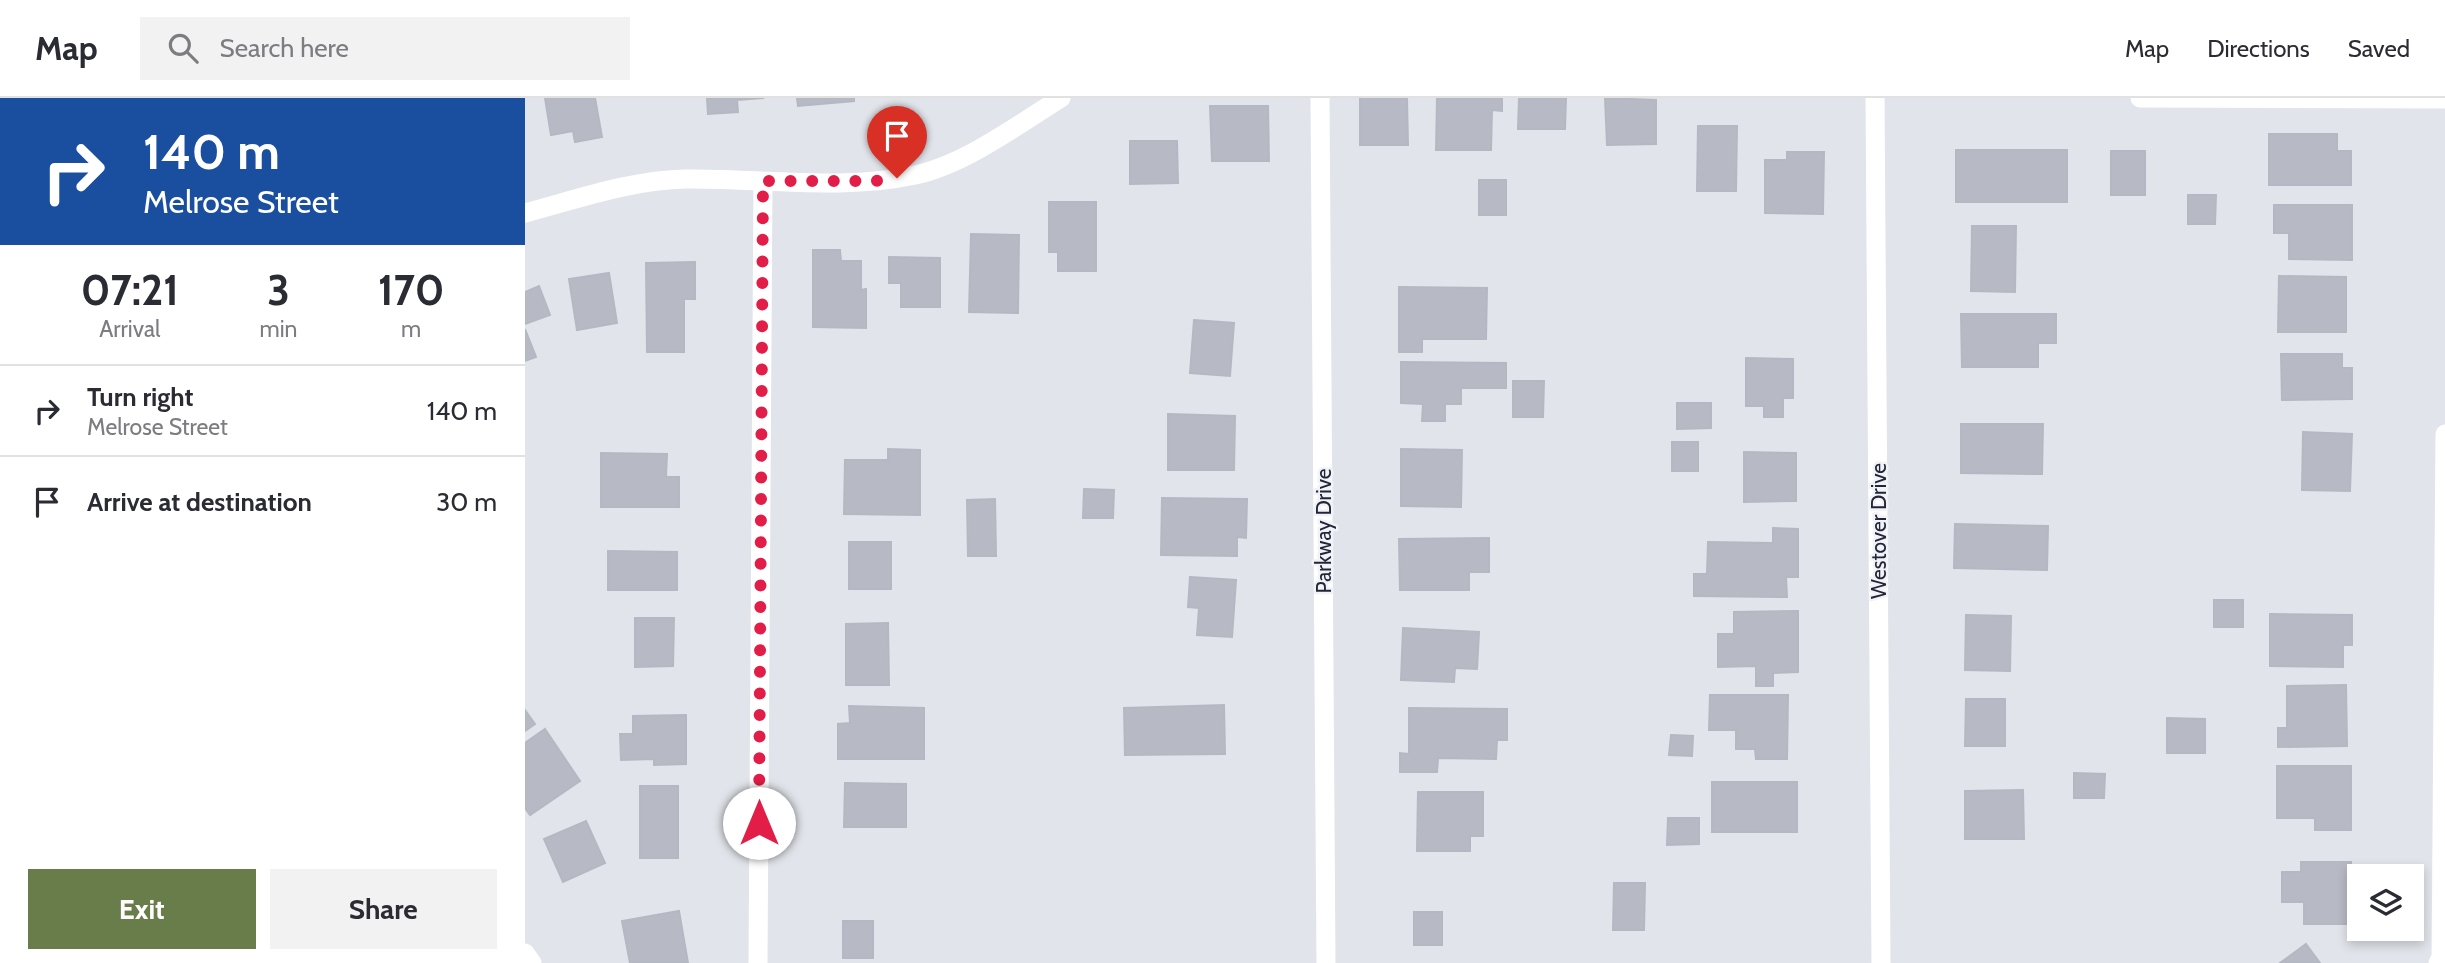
<!DOCTYPE html>
<html lang="en">
<head>
<meta charset="utf-8">
<style>
  :root { --surface:#fff; --page:#f2f2f3; --text:#2b2b33; --muted:#7c7c81; --line:#e1e1e2; --accent:#687d4a }
  body { margin:0; font-family:Cabin,sans-serif; background:var(--page); color:var(--text); height:100vh; display:flex; flex-direction:column; font-size:26px; white-space:nowrap }
  * { box-sizing:border-box; margin:0 }
  p { font-size:23px; color:var(--muted) }
  .icon { flex:none; width:38px; height:38px; fill:none; stroke:currentColor; stroke-width:2; stroke-linecap:round; stroke-linejoin:round }
  .map { position:relative; flex:1; overflow:hidden }
  .details { display:flex; flex-direction:column; background:var(--surface); width:525px }
  .details>* { flex:none }
  .hud { background:#1a4fa0; color:#fff; overflow:hidden }
  .buttons { position:absolute; left:1822px; top:766px; display:grid; gap:14px }
  .buttons a { display:grid; place-items:center; width:77px; height:77px; border-radius:0px; background:var(--surface); box-shadow:0 4px 10px #0003; font-size:35px }
  .pin { position:absolute; display:grid; place-items:center; width:60px; height:60px; color:#fff; margin:-72px -30px; border-radius:50% 50% 50% 0; rotate:-45deg; box-shadow:0 0 7px #0007 }
  .pin .icon { rotate:45deg }
  .me { position:absolute; width:77px; margin:-38px; rotate:0deg; stroke-linejoin:round; filter:drop-shadow(0 0 5px #0008) }
  .turn { display:flex; align-items:center; gap:24px; height:147px; padding:0 28px; font-size:32px }
  .turn .icon { width:91px; height:91px; stroke-width:2.5 }
  .turn b { display:block; font-size:49px; line-height:60px }
  .eta { display:flex; justify-content:space-evenly; align-items:center; height:119px; text-align:center }
  .eta b { font-size:42px; font-weight:700; line-height:49px }
  .button { display:flex; gap:14px; margin-top:auto; padding:14px 28px }
  .button a { flex:1; height:80px; border-radius:0px; background:var(--accent); color:#fff; font-size:28px; font-weight:700; line-height:80px; text-align:center }
  .button a+a { background:var(--page); color:var(--text) }
  ul { padding:0; list-style:none }
  li { display:flex; align-items:center; gap:21px; height:91px; padding:0 28px; border-top:2px solid var(--line) }
  li div { flex:1 }
  li b { display:block; font-size:26px }
  li em { font-style:normal }
  header { display:flex; align-items:center; gap:42px; box-sizing:border-box; height:98px; padding:0 35px; background:var(--surface); border-bottom:2px solid var(--line) }
  header strong { font-size:33px }
  nav { display:flex; gap:38px; margin-inline-start:auto; font-size:24px }
  .search { width:490px; height:63px; background:var(--page); display:flex; align-items:center; gap:18px; box-sizing:border-box; padding:0 24px; border-radius:0px; color:var(--muted); font-size:26px }
  main { display:flex; flex:1; min-height:0 }
  .map>svg:first-child { display:block }
  .building { fill:#b7bac4; stroke:#b4b8c2; stroke-width:2 }
  .lines { fill:none; stroke-linecap:round; stroke-linejoin:round }
  .minor { stroke:#fff; stroke-width:19 }
  .secondary { stroke:#fff; stroke-width:19 }
  .route { stroke:#e11d48; stroke-width:12; stroke-dasharray:0 21.6 }
  .labels { text-anchor:middle; dominant-baseline:central; stroke-width:5; stroke-linejoin:round; paint-order:stroke }
  .street-label { font-size:21px; fill:#232638; stroke:#f1f3f7 }
</style>
</head>
<body>
<header>
<strong>Map</strong>
<div class="search"><svg class="icon" aria-label="search" viewBox="0 0 24 24"><circle cx="10" cy="10" r="6"/><path d="M15 15l6 6"/></svg>Search here</div>
<nav><a>Map</a><a>Directions</a><a>Saved</a></nav>
</header>
<main>
<section class="details">
<div class="hud">
<div class="turn"><svg class="icon" aria-label="right" viewBox="0 0 24 24"><path d="M7 20v-9h11M14 6l5 5-5 5"/></svg><div><b>140 m</b>Melrose Street</div></div>
</div>
<div class="eta">
<div><b>07:21</b><p>Arrival</p></div>
<div><b>3</b><p>min</p></div>
<div><b>170</b><p>m</p></div>
</div>
<ul>
<li><svg class="icon" aria-label="right" viewBox="0 0 24 24"><path d="M7 20v-9h11M14 6l5 5-5 5"/></svg><div><b>Turn right</b><p>Melrose Street</p></div><em>140 m</em></li>
<li><svg class="icon" aria-label="arrive" viewBox="0 0 24 24"><path d="M6 21V4h12l-3 4 3 4H6"/></svg><div><b>Arrive at destination</b></div><em>30 m</em></li>
</ul>
<div class="button"><a>Exit</a><a>Share</a></div>
</section>
<div class="map">
<svg width="1920" height="865" viewBox="0 0 1920 865">
  <rect width="100%" height="100%" fill="#e1e4ea"/>
  <path class="building" d="M 20,0 L 70,0 L 77,39 L 50,44 L 48,33 L 26,37 Z
    M 182,0 L 239,0 L 212,2 L 213,14 L 183,16 Z
    M 272,0 L 329,0 L 329,3 L 273,8 Z
    M 835,0 L 882,0 L 883,47 L 835,47 Z
    M 912,0 L 977,0 L 977,13 L 967,12 L 966,52 L 911,52 Z
    M 994,0 L 1041,0 L 1040,31 L 993,31 Z
    M 1080,0 L 1131,2 L 1131,46 L 1082,47 Z
    M 685,8 L 743,8 L 744,63 L 687,63 Z
    M 1173,28 L 1212,28 L 1211,93 L 1172,93 Z
    M 1744,36 L 1812,36 L 1812,53 L 1826,53 L 1826,87 L 1744,87 Z
    M 605,43 L 652,43 L 653,85 L 605,86 Z
    M 1431,52 L 1542,52 L 1542,104 L 1431,104 Z
    M 1586,53 L 1620,53 L 1620,97 L 1586,97 Z
    M 1262,54 L 1299,54 L 1298,116 L 1240,115 L 1240,62 L 1262,62 Z
    M 954,82 L 981,82 L 981,117 L 954,117 Z
    M 1663,97 L 1691,97 L 1690,126 L 1663,126 Z
    M 524,104 L 571,104 L 571,173 L 533,173 L 533,154 L 524,154 Z
    M 1749,107 L 1827,107 L 1827,162 L 1764,161 L 1764,135 L 1749,135 Z
    M 1447,128 L 1491,128 L 1490,194 L 1446,193 Z
    M 446,136 L 494,137 L 493,215 L 444,214 Z
    M 288,152 L 315,152 L 316,163 L 336,163 L 336,192 L 341,191 L 341,230 L 288,229 Z
    M 364,159 L 415,160 L 415,209 L 376,209 L 376,185 L 364,185 Z
    M 170,164 L 170,201 L 159,201 L 159,254 L 122,254 L 121,165 Z
    M 84,175 L 92,225 L 52,232 L 44,181 Z
    M 1754,178 L 1821,179 L 1821,234 L 1753,234 Z
    M 14,188 L 25,217 L 0,226 L 0,194 Z
    M 874,189 L 962,190 L 961,241 L 897,241 L 897,254 L 874,254 Z
    M 1436,216 L 1531,216 L 1531,245 L 1513,245 L 1513,269 L 1437,269 Z
    M 669,222 L 709,225 L 705,278 L 665,275 Z
    M 0,231 L 11,259 L 0,263 Z
    M 1756,256 L 1817,256 L 1817,270 L 1827,270 L 1827,301 L 1757,302 Z
    M 1221,260 L 1268,261 L 1268,300 L 1258,300 L 1258,319 L 1239,319 L 1239,308 L 1221,308 Z
    M 876,264 L 981,265 L 981,290 L 936,290 L 936,306 L 920,306 L 920,323 L 897,323 L 898,306 L 876,305 Z
    M 988,283 L 1019,283 L 1018,319 L 988,319 Z
    M 1152,305 L 1186,305 L 1186,330 L 1152,331 Z
    M 643,316 L 710,318 L 709,372 L 643,372 Z
    M 1436,326 L 1518,326 L 1517,376 L 1436,375 Z
    M 1778,334 L 1827,336 L 1825,393 L 1777,392 Z
    M 1147,344 L 1173,344 L 1173,373 L 1147,373 Z
    M 363,351 L 395,352 L 395,417 L 319,416 L 320,362 L 363,362 Z
    M 876,351 L 937,352 L 936,409 L 876,408 Z
    M 1219,354 L 1271,355 L 1271,403 L 1219,404 Z
    M 76,355 L 142,356 L 141,379 L 154,379 L 154,409 L 76,409 Z
    M 559,391 L 589,392 L 588,420 L 558,420 Z
    M 637,400 L 722,401 L 721,440 L 712,439 L 712,458 L 636,457 Z
    M 470,401 L 471,458 L 443,458 L 442,402 Z
    M 1430,426 L 1523,428 L 1522,472 L 1429,470 Z
    M 1248,430 L 1273,431 L 1273,479 L 1261,479 L 1262,499 L 1169,498 L 1169,476 L 1182,476 L 1183,444 L 1248,445 Z
    M 964,440 L 964,474 L 944,474 L 944,492 L 875,492 L 874,441 Z
    M 324,444 L 366,444 L 366,491 L 324,491 Z
    M 83,453 L 152,454 L 152,492 L 83,492 Z
    M 665,479 L 711,482 L 707,539 L 672,537 L 674,510 L 663,509 Z
    M 1689,502 L 1718,502 L 1718,529 L 1689,529 Z
    M 1273,513 L 1273,574 L 1248,575 L 1248,588 L 1231,588 L 1231,568 L 1193,569 L 1193,536 L 1209,536 L 1209,514 Z
    M 1745,516 L 1827,517 L 1827,547 L 1818,547 L 1818,569 L 1745,568 Z
    M 1441,517 L 1486,518 L 1485,573 L 1440,572 Z
    M 110,520 L 149,520 L 148,568 L 110,569 Z
    M 363,525 L 364,587 L 321,587 L 321,526 Z
    M 878,530 L 954,534 L 952,571 L 930,570 L 929,584 L 876,582 Z
    M 1821,587 L 1822,648 L 1753,649 L 1753,630 L 1762,630 L 1762,588 Z
    M 1185,597 L 1263,597 L 1262,661 L 1231,661 L 1230,651 L 1211,651 L 1211,632 L 1184,632 Z
    M 1441,601 L 1480,601 L 1480,648 L 1440,648 Z
    M 699,607 L 700,656 L 600,657 L 599,610 Z
    M 324,608 L 399,610 L 399,661 L 313,661 L 313,626 L 325,625 Z
    M 884,610 L 982,611 L 982,642 L 972,642 L 971,661 L 913,660 L 912,674 L 875,674 L 875,655 L 884,656 Z
    M 0,612 L 10,626 L 0,633 Z
    M 161,617 L 161,666 L 129,667 L 129,661 L 96,662 L 95,636 L 108,636 L 108,618 Z
    M 1642,620 L 1680,621 L 1680,655 L 1642,655 Z
    M 20,631 L 55,683 L 5,717 L 0,710 L 0,645 Z
    M 1146,637 L 1168,638 L 1167,658 L 1144,657 Z
    M 1752,668 L 1826,668 L 1826,732 L 1790,732 L 1790,720 L 1752,720 Z
    M 1549,675 L 1580,676 L 1579,700 L 1549,700 Z
    M 1187,684 L 1272,684 L 1272,734 L 1187,734 Z
    M 320,685 L 381,686 L 381,729 L 319,729 Z
    M 115,688 L 153,688 L 153,760 L 115,760 Z
    M 1498,692 L 1499,741 L 1440,741 L 1440,693 Z
    M 893,694 L 958,694 L 958,738 L 945,738 L 945,753 L 892,753 Z
    M 1143,720 L 1174,720 L 1174,746 L 1142,747 Z
    M 61,723 L 80,765 L 38,784 L 19,741 Z
    M 1776,764 L 1826,764 L 1826,826 L 1779,826 L 1779,804 L 1757,804 L 1757,774 L 1776,774 Z
    M 1089,785 L 1120,785 L 1119,832 L 1088,832 Z
    M 154,813 L 163,865 L 105,865 L 97,823 Z
    M 889,814 L 917,814 L 917,847 L 889,847 Z
    M 318,823 L 348,823 L 348,860 L 318,860 Z
    M 1781,846 L 1795,865 L 1755,865 Z"/>
  <g class="lines">
    <path class="minor" d="M 795,0 L 801,865
      M 1350,0 L 1356,865
      M 1615,0 L 1920,1
      M 0,115 C 53,101 106,82 161,81 C 236,80 317,93 390,77 C 439,67 494,26 536,0
      M 233,865 L 238,83
      M 1916,865 L 1920,336"/>
    <path class="secondary" d="M 0,855 L 7,865
      M 1913,865 L 1916,860"/>
  </g>
  <g class="lines">
    <path class="route" d="M 234,725 L 238,83 L 351,83 L 372,80"/>
  </g>
  <g class="labels">
    <g class="street-label">
      <text transform="translate(798 433) rotate(-90)">Parkway Drive</text>
      <text transform="translate(1353 433) rotate(-90)">Westover Drive</text>
    </g>
  </g>
</svg>
<div class="buttons">
<a><svg class="icon" aria-label="layers" viewBox="0 0 24 24"><path d="M12 4l9 5-9 5-9-5zM3 14l9 5 9-5"/></svg></a>
</div>
<div class="pin" style="left:372px;top:80px;background:#d93025"><svg class="icon" aria-label="arrive" viewBox="0 0 24 24"><path d="M6 21V4h12l-3 4 3 4H6"/></svg></div>
<svg class="me" style="left:234px;top:725px" viewBox="-20 -20 40 40"><circle r="19" fill="#fff"/><path d="M0-13L10 11 0 6-10 11z" fill="#e11d48"/></svg>
</div>
</main>
</body>
</html>
